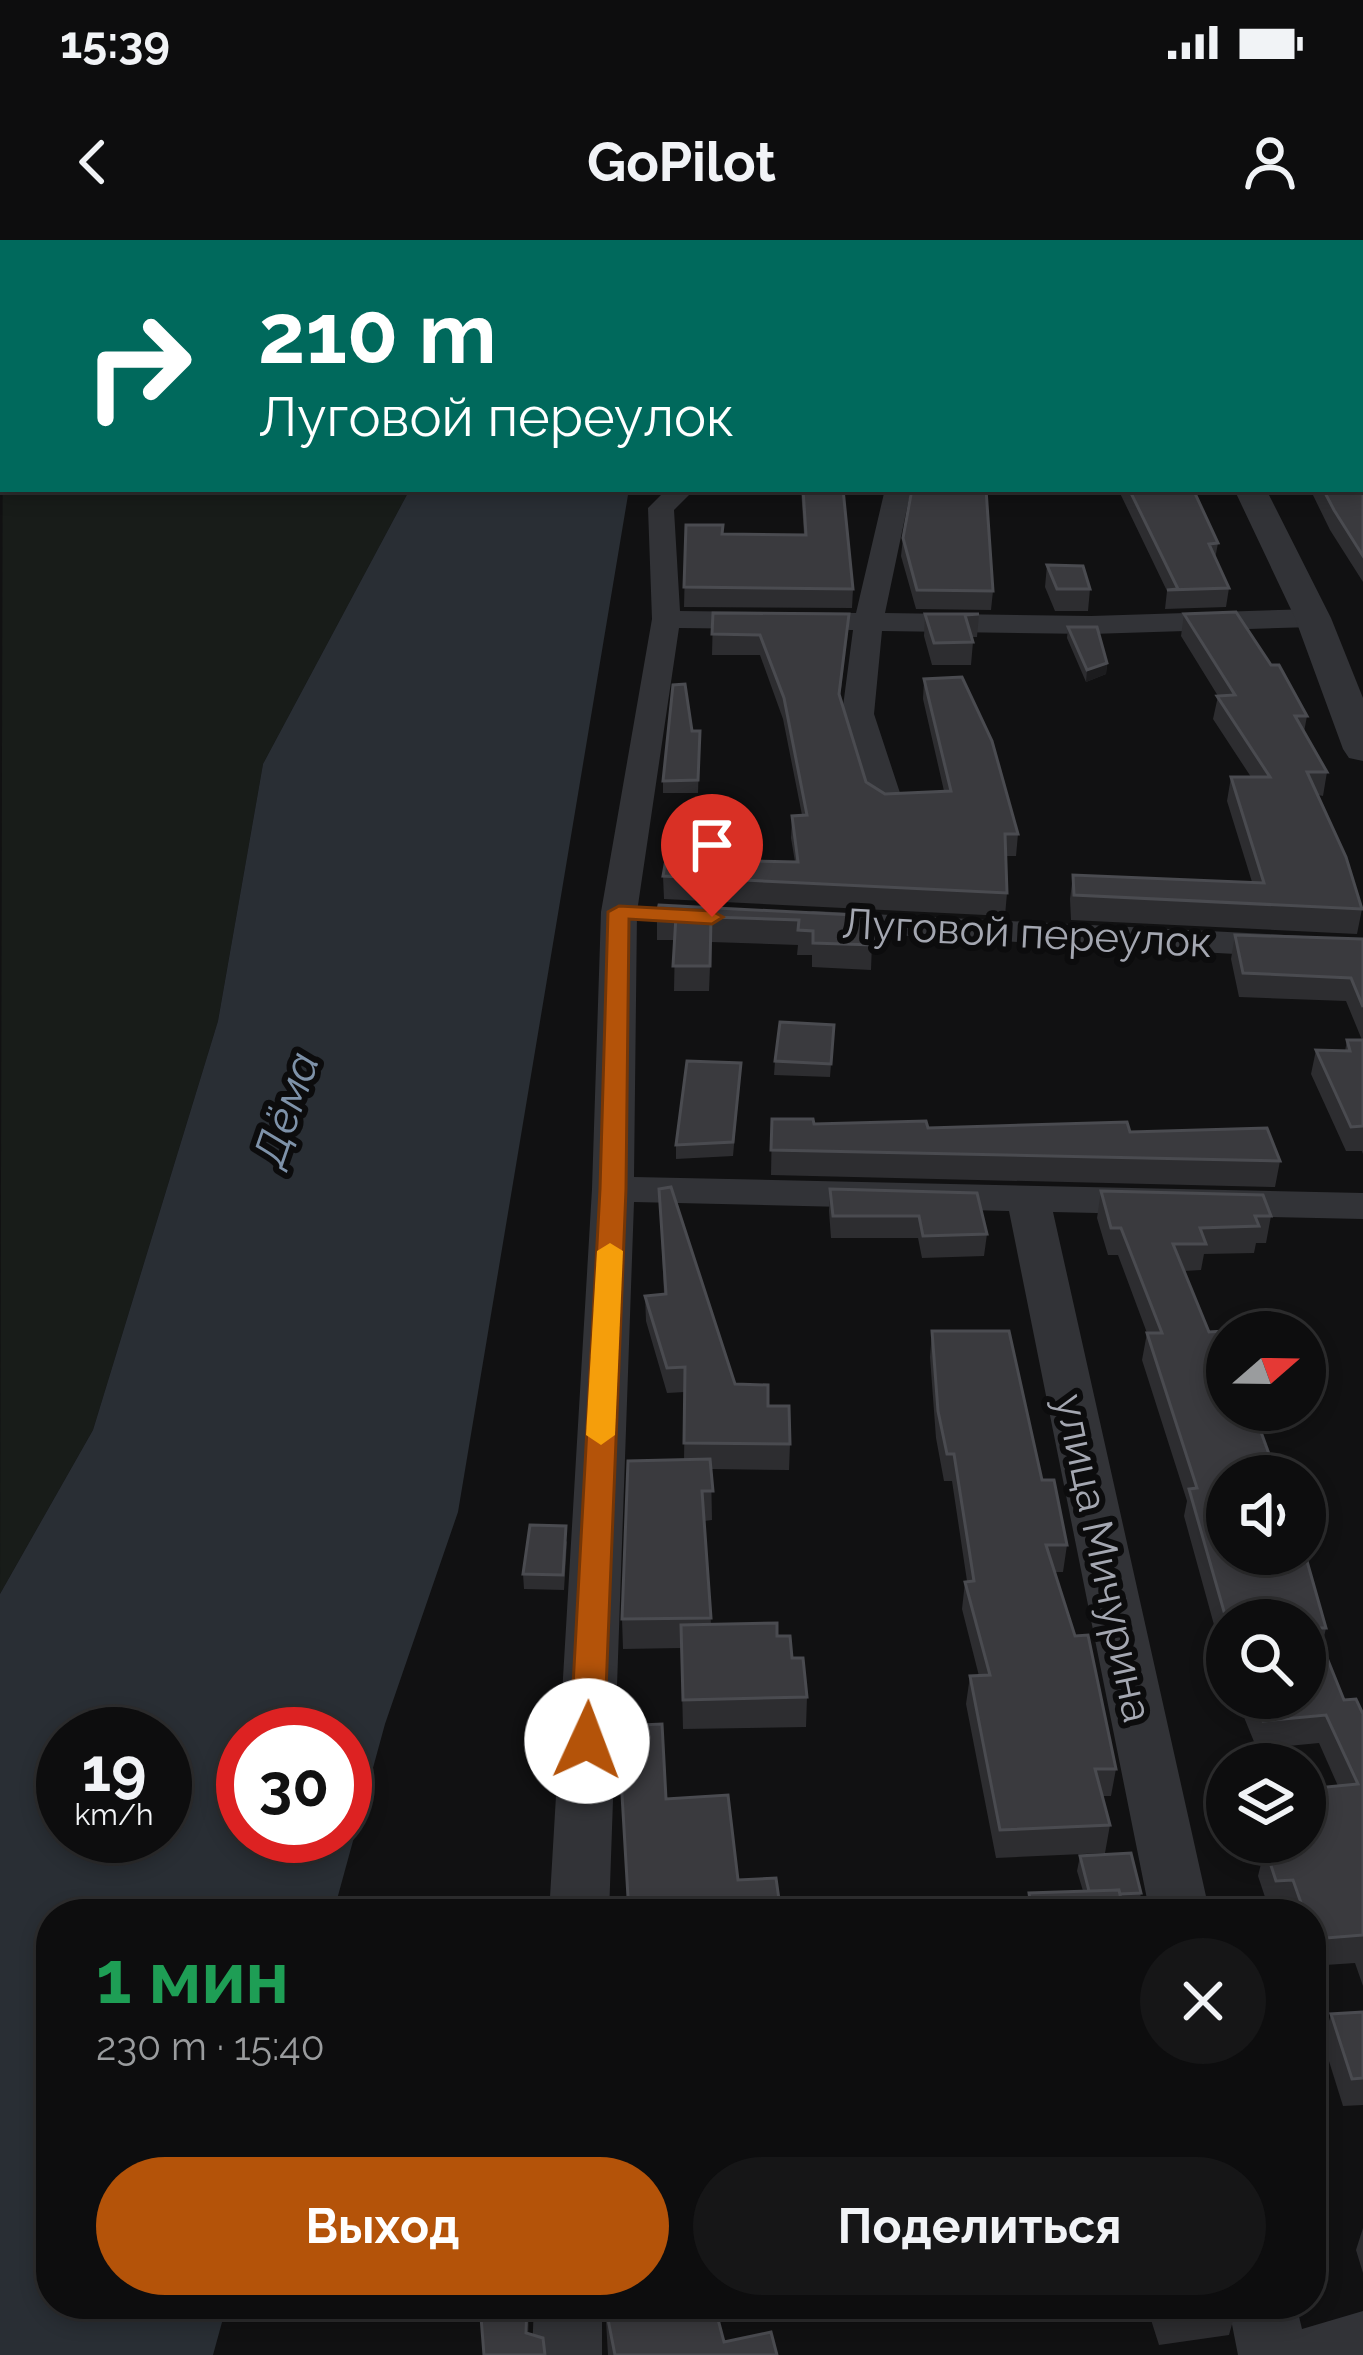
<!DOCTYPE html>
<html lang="ru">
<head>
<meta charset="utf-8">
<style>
  :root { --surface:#0d0d0e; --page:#161617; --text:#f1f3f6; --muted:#9a9c9e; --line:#2d2d2e; --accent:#b45309 }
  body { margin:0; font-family:Raleway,sans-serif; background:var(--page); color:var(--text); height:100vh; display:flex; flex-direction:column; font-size:45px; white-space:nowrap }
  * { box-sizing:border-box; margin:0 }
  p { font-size:39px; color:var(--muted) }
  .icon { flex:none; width:66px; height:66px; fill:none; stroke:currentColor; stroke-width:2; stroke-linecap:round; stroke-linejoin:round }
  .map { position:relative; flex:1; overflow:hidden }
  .sheet { position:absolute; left:36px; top:1659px; width:1290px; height:420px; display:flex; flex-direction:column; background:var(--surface); border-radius:48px; box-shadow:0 6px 18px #0003,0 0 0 3px var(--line) }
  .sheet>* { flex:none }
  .top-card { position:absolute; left:0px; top:0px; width:1365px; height:252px; box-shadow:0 6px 18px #0003,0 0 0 3px var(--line); background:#00695c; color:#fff; overflow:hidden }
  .needle { width:78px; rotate:70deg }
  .controls { position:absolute; left:1206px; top:1071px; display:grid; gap:24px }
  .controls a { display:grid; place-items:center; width:120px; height:120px; border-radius:50%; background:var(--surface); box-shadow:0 6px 18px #0003,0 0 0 3px var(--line); font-size:60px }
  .speed { position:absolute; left:36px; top:1467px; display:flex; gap:24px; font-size:60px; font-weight:700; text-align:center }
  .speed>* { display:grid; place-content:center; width:156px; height:156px; border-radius:50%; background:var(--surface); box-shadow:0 6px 18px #0003,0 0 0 3px var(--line); line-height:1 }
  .speed small { font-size:30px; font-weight:400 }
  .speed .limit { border:18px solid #d22; background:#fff; color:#111 }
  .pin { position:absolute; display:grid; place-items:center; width:102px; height:102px; color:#fff; margin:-123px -51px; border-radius:50% 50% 50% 0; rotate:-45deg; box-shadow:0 0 12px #0007 }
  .pin .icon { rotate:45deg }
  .me { position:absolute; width:132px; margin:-66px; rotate:2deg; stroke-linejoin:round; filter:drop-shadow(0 0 9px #0008) }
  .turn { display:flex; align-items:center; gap:42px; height:252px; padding:0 60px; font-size:54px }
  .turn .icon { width:156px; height:156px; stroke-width:2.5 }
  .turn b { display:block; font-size:84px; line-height:102px }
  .round { display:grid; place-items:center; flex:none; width:126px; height:126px; border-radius:63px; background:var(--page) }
  .head { display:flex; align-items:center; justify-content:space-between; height:204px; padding:0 60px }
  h1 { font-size:72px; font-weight:700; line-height:90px; color:#1e9e55 }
  .action { display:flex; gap:24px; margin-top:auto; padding:24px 60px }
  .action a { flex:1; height:138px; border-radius:72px; background:var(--accent); color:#fff; font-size:48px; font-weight:700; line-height:138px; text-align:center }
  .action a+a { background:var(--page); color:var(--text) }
  .status { display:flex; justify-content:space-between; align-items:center; height:84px; padding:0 60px; background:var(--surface); direction:ltr }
  .status svg { height:33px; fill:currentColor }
  header { display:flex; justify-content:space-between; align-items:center; height:156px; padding:0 60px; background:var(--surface); font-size:54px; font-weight:700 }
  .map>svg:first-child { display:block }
  .green { fill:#181c19 }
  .water { fill:#292e34; fill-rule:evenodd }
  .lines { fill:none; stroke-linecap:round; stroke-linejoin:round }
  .minor { fill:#323337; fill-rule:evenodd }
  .tertiary { fill:#323337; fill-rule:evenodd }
  .wall { fill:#2d2d30 }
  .shaded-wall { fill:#1c1c1e }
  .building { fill:#3a3a3e; stroke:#4a4b50; stroke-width:3 }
  .route { fill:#b45309; stroke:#753606; stroke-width:3 }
  .slow { fill:#f59e0b }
  .labels { text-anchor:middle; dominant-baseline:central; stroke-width:12; stroke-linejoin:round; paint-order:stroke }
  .street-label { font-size:42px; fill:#a4a7b1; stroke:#0c0c0d }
  .water-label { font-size:45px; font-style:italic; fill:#7e92a9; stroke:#0c0c0d }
</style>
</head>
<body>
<div class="status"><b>15:39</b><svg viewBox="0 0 49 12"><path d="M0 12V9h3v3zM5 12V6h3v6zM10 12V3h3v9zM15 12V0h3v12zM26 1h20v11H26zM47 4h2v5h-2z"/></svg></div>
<header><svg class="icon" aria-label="back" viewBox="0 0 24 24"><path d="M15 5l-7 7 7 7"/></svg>GoPilot<svg class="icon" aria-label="person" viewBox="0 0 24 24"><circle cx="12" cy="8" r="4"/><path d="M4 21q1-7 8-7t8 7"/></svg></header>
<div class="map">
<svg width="1363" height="2115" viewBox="0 0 1363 2115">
  <rect width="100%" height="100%" fill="#111112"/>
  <path class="green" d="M 0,0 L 519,0 L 523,3 L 3,3 L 0,70 Z
    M 3,84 L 3,249 L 410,249 L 263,524 L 218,781 L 93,1190 L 0,1354 Z"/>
  <path class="water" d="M 410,249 L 629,249 L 458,1272 L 385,1484 L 333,1674 L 51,1674 L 51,2064 L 227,2064 L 213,2115 L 0,2115 L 0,1354 L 93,1190 L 218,781 L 263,524 ZM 63,1494 L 165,1494 L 165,1596 L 63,1596 ZM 243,1494 L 345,1494 L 345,1596 L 243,1596 Z"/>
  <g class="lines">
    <path class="minor" d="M 724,0 L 744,0 L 744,3 L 724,3 Z
      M 1362,178 L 1363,178 L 1363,192 L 1362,192 Z
      M 667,249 L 695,249 L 674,270 L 680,371 L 856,373 L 885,249 L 911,249 L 885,373 L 1091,376 L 1313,369 L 1327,378 L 1313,387 L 1091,394 L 882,391 L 874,474 L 903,562 L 886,572 L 869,562 L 842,474 L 853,390 L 679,388 L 637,672 L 634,937 L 1363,953 L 1363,979 L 1053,972 L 1210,1674 L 1150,1674 L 1009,971 L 634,962 L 609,1674 L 549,1674 L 592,949 L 601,672 L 652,379 L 648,268 Z
      M 813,671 L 1363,699 L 1363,721 L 800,690 L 795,682 L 800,674 Z
      M 534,2064 L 602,2064 L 602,2115 L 532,2115 Z
      M 1228,2064 L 1296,2064 L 1302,2089 L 1363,2071 L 1363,2115 L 1238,2115 Z"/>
    <path class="tertiary" d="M 1128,0 L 1154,0 L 1156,3 L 1130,3 Z
      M 1234,249 L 1266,249 L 1331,378 L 1363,458 L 1363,521 L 1349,518 L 1343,509 L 1295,378 Z"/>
  </g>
  <path class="wall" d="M 1180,0 L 1363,0 L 1363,76 L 1362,3 L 1182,3 Z
    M 1363,217 L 1363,342 L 1330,290 L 1310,249 L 1362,249 Z
    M 801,249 L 843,249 L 853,349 L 852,368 L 684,367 L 686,285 L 722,294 L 804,295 Z
    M 1118,249 L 1193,249 L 1218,303 L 1215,319 L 1229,348 L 1226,367 L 1165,369 L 1167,351 Z
    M 903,298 L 993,351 L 991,370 L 916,369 L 901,316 Z
    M 1047,325 L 1090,349 L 1088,371 L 1055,371 L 1045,347 Z
    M 713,373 L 849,374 L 840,458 L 866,542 L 885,554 L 944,551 L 923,459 L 924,439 L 1018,594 L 1016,616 L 1006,616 L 1007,653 L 1005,676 L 664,659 L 663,636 L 795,622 L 791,598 L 792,576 L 802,575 L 783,479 L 760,415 L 712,415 Z
    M 925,374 L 979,374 L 977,397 L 972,397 L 973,402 L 971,425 L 932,425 L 924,396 Z
    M 1184,374 L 1271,425 L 1307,476 L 1304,492 L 1327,532 L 1323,556 L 1318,555 L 1362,669 L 1357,694 L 1071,680 L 1070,659 L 1073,635 L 1252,642 L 1227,561 L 1231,537 L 1251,537 L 1213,479 L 1218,456 L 1181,396 Z
    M 1068,387 L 1107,423 L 1106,434 L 1086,442 L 1067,398 Z
    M 692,491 L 700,491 L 698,553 L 663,553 L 663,541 Z
    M 657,675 L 873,676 L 871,730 L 812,727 L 812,715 L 797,715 L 798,705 L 711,702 L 709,751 L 674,751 L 675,700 L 657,700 Z
    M 1235,695 L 1363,699 L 1363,914 L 1362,911 L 1346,911 L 1311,834 L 1316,810 L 1345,811 L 1347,800 L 1362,800 L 1346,761 L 1239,757 L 1231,719 Z
    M 834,785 L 830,837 L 774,835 L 775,821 Z
    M 740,837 L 733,916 L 676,919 L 676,905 Z
    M 772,879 L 814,884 L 1130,892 L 1280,921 L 1275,947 L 771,935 Z
    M 659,949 L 735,1144 L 768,1166 L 790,1204 L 789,1230 L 711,1229 L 712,1280 L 704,1281 L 711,1384 L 777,1396 L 792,1418 L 807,1457 L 806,1487 L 683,1489 L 681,1408 L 623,1409 L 622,1379 L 684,1220 L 685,1152 L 667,1153 L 646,1081 L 645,1056 L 664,1054 Z
    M 830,949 L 987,994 L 984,1016 L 922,1018 L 918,998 L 831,998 L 829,971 Z
    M 1101,951 L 1271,976 L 1266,1003 L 1256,1003 L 1254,1013 L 1204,1014 L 1201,1030 L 1184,1031 L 1326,1388 L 1322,1406 L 1344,1460 L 1363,1474 L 1363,1746 L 1355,1723 L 1311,1726 L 1311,1674 L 1287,1674 L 1285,1668 L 1269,1669 L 1258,1636 L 1265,1607 L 1283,1606 L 1281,1602 L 1305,1602 L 1338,1546 L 1319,1503 L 1257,1509 L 1241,1470 L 1244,1458 L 1305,1458 L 1305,1380 L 1227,1380 L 1227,1403 L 1219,1403 L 1184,1276 L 1187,1261 L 1142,1120 L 1147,1093 L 1118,1015 L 1108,1015 L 1097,978 Z
    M 932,1091 L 1042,1240 L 1067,1305 L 1063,1332 L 1055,1332 L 1116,1529 L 1111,1556 L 1102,1556 L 1110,1585 L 1105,1613 L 996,1618 L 966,1464 L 970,1436 L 979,1436 L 962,1369 L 965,1342 L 967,1341 L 952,1241 L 944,1241 L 936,1198 L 930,1117 Z
    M 567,1301 L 564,1350 L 524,1349 L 523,1334 Z
    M 1080,1616 L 1141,1653 L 1138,1668 L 1123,1668 L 1124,1674 L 1025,1674 L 1029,1653 L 1083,1651 L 1077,1631 Z
    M 1363,1772 L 1363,1865 L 1343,1866 L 1323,1802 L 1331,1774 Z
    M 1363,1988 L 1363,2033 L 1356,2010 Z
    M 474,2064 L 530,2064 L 528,2094 L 545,2115 L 481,2075 L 476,2076 Z
    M 605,2064 L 724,2102 L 777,2115 L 608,2115 Z
    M 1146,2064 L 1234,2064 L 1236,2070 L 1229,2095 L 1159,2105 Z"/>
  <path class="shaded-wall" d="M 849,374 L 848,394 L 838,475 L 839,454 Z
    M 1107,423 L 1106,434 L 1086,442 L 1087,430 Z
    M 527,2064 L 530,2064 L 527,2115 L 526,2093 Z"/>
  <path class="building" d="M 757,0 L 1091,0 L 1093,3 L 757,3 Z
    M 1201,0 L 1363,0 L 1363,5 L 1362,3 L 1203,3 Z
    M 1362,216 L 1363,217 L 1363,316 L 1334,270 L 1323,249 L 1362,249 Z
    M 803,249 L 843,249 L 853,349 L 684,347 L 686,285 L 723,285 L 722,294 L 806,295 Z
    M 912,249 L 986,249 L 993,351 L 917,350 L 903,298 Z
    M 1129,249 L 1193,249 L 1218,303 L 1209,304 L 1229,348 L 1167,350 L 1178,349 Z
    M 1047,325 L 1083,326 L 1090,349 L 1057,349 Z
    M 1236,372 L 1271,425 L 1279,425 L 1307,476 L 1295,476 L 1327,532 L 1307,532 L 1346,617 L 1362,669 L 1074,655 L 1073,635 L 1264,643 L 1231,537 L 1270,537 L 1217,456 L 1235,455 L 1184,374 Z
    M 713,373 L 849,374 L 839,454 L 866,542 L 885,554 L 951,551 L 924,439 L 962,437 L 992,501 L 1018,594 L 1005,594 L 1007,653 L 663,636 L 666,619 L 798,622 L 792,576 L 807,575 L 784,458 L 760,395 L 712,394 Z
    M 925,374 L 979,374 L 965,375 L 973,402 L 934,403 Z
    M 1068,387 L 1097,387 L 1107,423 L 1087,430 Z
    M 685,444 L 692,491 L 700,491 L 698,540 L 663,541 L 673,445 Z
    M 659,665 L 873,676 L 873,705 L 813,703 L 813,691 L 798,690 L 799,680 L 711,677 L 710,726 L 673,726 L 676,676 L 657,675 Z
    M 1235,695 L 1363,699 L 1363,767 L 1351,738 L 1243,733 Z
    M 780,782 L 834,785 L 831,824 L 775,821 Z
    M 1347,800 L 1363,800 L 1363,886 L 1351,887 L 1316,810 L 1350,811 Z
    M 687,821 L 741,823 L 733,902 L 676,905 Z
    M 772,879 L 813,879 L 814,884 L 926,881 L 928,888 L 1127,882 L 1130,892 L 1267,888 L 1280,921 L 771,910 Z
    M 671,947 L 735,1144 L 768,1145 L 768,1166 L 789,1166 L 790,1204 L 684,1203 L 685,1127 L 667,1128 L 645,1056 L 666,1054 L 659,949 Z
    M 830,949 L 977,953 L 987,994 L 923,996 L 919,976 L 833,976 Z
    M 1101,951 L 1263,955 L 1271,976 L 1255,976 L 1259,986 L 1200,988 L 1206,1004 L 1173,1004 L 1209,1092 L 1224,1091 L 1227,1100 L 1227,1170 L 1253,1170 L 1277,1236 L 1227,1236 L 1227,1314 L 1305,1314 L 1326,1388 L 1315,1388 L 1344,1460 L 1356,1459 L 1363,1474 L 1363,1695 L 1314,1699 L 1311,1691 L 1311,1674 L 1305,1674 L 1293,1640 L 1276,1641 L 1265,1607 L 1301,1605 L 1300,1602 L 1305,1602 L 1305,1549 L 1358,1544 L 1326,1475 L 1263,1481 L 1254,1458 L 1305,1458 L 1305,1380 L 1270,1380 L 1268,1374 L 1225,1375 L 1189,1249 L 1197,1248 L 1147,1093 L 1162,1093 L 1121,988 L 1111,988 Z
    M 932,1091 L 1009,1091 L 1042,1240 L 1054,1240 L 1067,1305 L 1046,1305 L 1075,1396 L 1088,1395 L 1116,1529 L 1095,1529 L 1110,1585 L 1000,1590 L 970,1436 L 990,1435 L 965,1342 L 974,1341 L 954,1214 L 947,1214 L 938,1171 Z
    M 710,1219 L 713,1251 L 702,1251 L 711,1378 L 622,1379 L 628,1221 Z
    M 530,1285 L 566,1286 L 563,1335 L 523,1334 Z
    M 777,1383 L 777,1396 L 790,1396 L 792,1418 L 803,1418 L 807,1457 L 683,1460 L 681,1385 Z
    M 662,1484 L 666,1559 L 728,1555 L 738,1640 L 776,1638 L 781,1674 L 629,1674 L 618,1486 Z
    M 1131,1613 L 1141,1653 L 1120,1654 L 1119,1650 L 1089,1651 L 1080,1616 Z
    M 1119,1650 L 1124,1674 L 1032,1674 L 1029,1653 Z
    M 1363,1772 L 1363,1838 L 1352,1839 L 1331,1774 Z
    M 480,2064 L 527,2064 L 526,2093 L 543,2098 L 545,2115 L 484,2115 Z
    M 605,2064 L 714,2064 L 724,2102 L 771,2092 L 777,2115 L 615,2115 Z
    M 1161,2064 L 1234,2064 L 1236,2070 L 1166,2080 Z"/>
  <path class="route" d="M 619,666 L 712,671 L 723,677 L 712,684 L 629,679 L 626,949 L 604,1501 L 599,1510 L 575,1510 L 570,1501 L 600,949 L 608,672 Z"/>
  <path class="slow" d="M 610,1003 L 623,1011 L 615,1195 L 601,1205 L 586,1195 L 597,1011 Z"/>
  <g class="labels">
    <g class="street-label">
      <text transform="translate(1027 693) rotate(3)">Луговой переулок</text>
      <text transform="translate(1104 1318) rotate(78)">улица Мичурина</text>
    </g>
    <g class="water-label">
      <text transform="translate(286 869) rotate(-71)">Дёма</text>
    </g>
  </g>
</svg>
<div class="controls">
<a><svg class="needle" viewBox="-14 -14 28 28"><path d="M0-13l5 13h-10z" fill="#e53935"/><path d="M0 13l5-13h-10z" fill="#9a9c9e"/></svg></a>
<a><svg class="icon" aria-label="sound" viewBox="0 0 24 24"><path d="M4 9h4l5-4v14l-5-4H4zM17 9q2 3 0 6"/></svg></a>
<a><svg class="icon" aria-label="search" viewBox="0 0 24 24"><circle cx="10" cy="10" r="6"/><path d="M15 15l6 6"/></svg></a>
<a><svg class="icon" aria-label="layers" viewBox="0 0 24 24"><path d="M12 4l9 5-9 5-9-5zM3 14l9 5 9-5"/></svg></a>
</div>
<div class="speed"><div>19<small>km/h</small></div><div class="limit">30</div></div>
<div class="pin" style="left:712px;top:677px;background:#d93025"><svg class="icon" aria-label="arrive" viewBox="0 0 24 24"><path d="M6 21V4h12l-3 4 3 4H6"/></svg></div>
<svg class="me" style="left:587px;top:1501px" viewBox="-20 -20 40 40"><circle r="19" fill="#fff"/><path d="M0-13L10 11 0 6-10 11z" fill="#b45309"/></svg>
<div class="top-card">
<div class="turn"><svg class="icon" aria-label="right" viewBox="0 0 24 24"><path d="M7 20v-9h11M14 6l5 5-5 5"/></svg><div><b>210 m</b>Луговой переулок</div></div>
</div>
<section class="sheet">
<div class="head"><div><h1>1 мин</h1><p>230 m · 15:40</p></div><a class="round"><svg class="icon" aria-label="close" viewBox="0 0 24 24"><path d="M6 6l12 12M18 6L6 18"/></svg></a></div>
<div class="action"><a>Выход</a><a>Поделиться</a></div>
</section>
</div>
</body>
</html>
